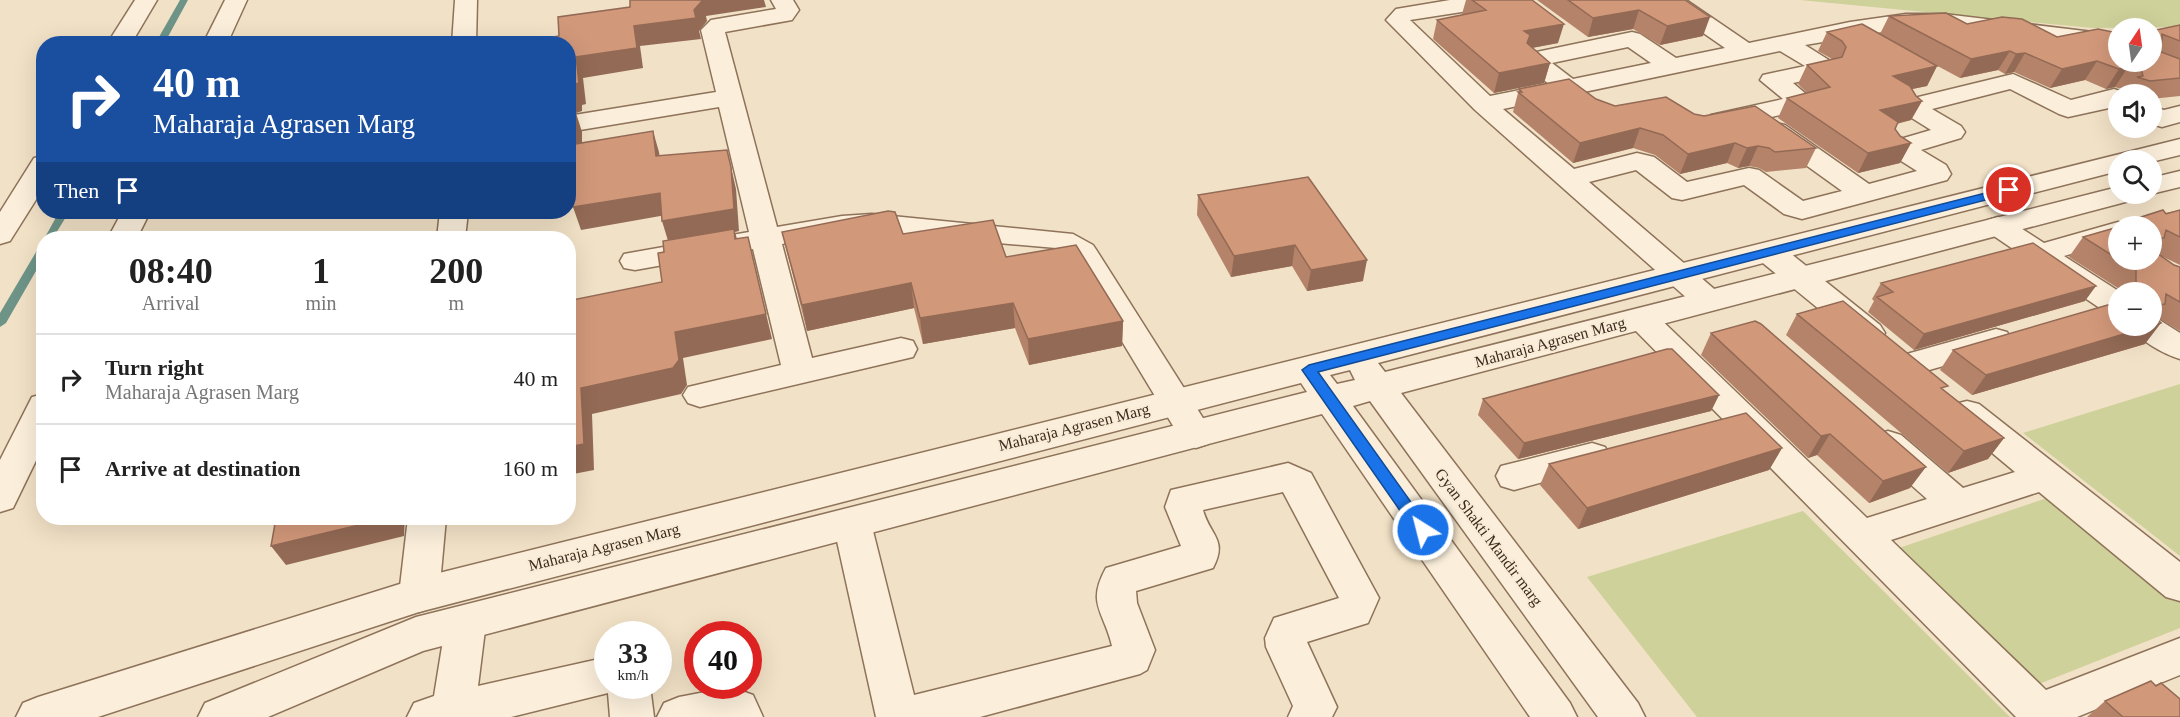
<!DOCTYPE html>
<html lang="en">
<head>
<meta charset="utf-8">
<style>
  :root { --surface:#fff; --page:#f2f2f2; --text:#222; --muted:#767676; --line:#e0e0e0 }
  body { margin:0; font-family:Georgia,serif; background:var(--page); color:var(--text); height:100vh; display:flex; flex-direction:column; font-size:22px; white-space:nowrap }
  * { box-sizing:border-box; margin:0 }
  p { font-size:20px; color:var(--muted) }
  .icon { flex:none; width:33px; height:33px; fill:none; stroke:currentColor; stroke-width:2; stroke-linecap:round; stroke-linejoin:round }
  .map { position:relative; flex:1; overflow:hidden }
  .details { position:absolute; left:36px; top:231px; width:540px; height:294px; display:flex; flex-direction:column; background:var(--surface); border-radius:24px; box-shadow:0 6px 24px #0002 }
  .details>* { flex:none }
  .banner { position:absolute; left:36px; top:36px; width:540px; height:183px; border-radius:24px; box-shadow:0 6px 24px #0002; background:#1a4fa0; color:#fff; overflow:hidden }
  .needle { width:39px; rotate:13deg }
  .buttons { position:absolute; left:2108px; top:18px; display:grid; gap:12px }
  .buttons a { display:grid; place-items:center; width:54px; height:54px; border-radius:50%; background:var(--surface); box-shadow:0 6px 24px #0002; font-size:30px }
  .speed { position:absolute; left:594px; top:621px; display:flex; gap:12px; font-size:30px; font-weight:700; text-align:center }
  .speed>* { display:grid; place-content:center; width:78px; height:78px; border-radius:50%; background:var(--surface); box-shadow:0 6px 24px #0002; line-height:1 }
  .speed small { font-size:15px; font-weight:400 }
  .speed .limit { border:9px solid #d22; background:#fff; color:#111 }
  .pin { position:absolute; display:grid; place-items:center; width:51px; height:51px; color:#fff; margin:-26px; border:3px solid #fff; border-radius:50%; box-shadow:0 2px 6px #0007 }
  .me { position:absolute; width:66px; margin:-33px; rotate:324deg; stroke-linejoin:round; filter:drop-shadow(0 0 4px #0008) }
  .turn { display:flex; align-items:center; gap:21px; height:126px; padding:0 18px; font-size:27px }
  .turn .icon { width:78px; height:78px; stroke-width:2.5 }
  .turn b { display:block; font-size:42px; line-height:51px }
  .then { display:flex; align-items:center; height:57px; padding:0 18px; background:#0003; gap:12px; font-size:22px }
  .eta { display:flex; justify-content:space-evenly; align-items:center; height:102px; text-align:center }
  .eta b { font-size:36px; font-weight:800; line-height:42px }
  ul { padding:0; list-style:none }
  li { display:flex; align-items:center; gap:18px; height:90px; padding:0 18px; border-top:2px solid var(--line) }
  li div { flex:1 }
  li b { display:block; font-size:22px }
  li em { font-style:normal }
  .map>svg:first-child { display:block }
  .green { fill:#ced199 }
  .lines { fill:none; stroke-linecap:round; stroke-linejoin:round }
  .stream { fill:#6e9488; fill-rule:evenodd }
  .minor-casing { stroke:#8e725a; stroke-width:3 }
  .tertiary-casing { stroke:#8e725a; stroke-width:3 }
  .minor { fill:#fbefdb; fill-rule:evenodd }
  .tertiary { fill:#fbefdb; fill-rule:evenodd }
  .wall { fill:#b58369 }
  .shaded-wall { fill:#936a55 }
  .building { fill:#d2987a; stroke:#936a55; stroke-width:1.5 }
  .route { fill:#1a73e8; stroke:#114b97; stroke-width:1.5 }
  .labels { text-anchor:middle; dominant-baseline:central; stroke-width:4.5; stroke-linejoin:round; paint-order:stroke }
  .street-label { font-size:16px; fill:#3e2b1f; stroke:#f8ecd7 }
</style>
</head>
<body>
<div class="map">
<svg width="2180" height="717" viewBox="0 0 2180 717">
  <rect width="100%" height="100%" fill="#f1e1c6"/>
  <path class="green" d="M 1800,0 L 2180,0 L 2180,27 L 2092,28 Z
    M 2180,384 L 2180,556 L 2023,433 Z
    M 2050,497 L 2180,602 L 2180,628 L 2039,684 L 1896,549 Z
    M 1803,511 L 2010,717 L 1697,717 L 1587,577 Z"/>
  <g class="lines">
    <path class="stream" d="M 180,0 L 188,0 L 164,44 L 155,44 Z
      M 59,212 L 69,212 L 53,238 L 44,239 Z
      M 44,244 L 44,257 L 6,323 L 0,327 L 0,313 L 39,247 Z"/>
    <g class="minor-casing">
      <path id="minor" d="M 135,0 L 157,0 L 131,44 L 107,44 Z
        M 455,0 L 477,0 L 476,44 L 452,44 Z
        M 771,0 L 793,0 L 799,10 L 792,20 L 725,32 L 777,227 L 842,216 L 872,214 L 1073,234 L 1093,245 L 1097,251 L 1208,426 L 1214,435 L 1208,444 L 1196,448 L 1184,444 L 1071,257 L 1056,248 L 872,232 L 842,234 L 782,244 L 812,358 L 901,338 L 913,341 L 917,349 L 913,357 L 700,407 L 688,403 L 683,395 L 688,387 L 781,365 L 753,249 L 635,270 L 624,268 L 620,261 L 624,254 L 635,252 L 749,232 L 719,107 L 568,132 L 568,116 L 716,92 L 701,30 L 711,20 L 776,9 Z
        M 1450,0 L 1505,0 L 1502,5 L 1494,7 L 1410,20 L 1490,96 L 1549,84 L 1528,68 L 1524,59 L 1527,54 L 1632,32 L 1640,34 L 1676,58 L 1725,48 L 1663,5 L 1660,0 L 1686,0 L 1749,43 L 1850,22 L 1906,14 L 1944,14 L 2093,32 L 2118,38 L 2118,52 L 2093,46 L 1944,28 L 1906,28 L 1805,45 L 1832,62 L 1835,67 L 1831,75 L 1793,83 L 1813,100 L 1814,103 L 1810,108 L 1720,129 L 1711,127 L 1707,121 L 1711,115 L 1783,99 L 1760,80 L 1763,75 L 1805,66 L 1780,51 L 1503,109 L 1574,169 L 1637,153 L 1654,157 L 1687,182 L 1749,168 L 1759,170 L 1803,201 L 1842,191 L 1767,137 L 1763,131 L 1767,125 L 1776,123 L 1785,125 L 1869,184 L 1917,171 L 1890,154 L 1886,148 L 1890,142 L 1931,130 L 1907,115 L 1902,105 L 1906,100 L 2013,74 L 2071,100 L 2114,89 L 2128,94 L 2118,94 L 2118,106 L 2068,117 L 2059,114 L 2010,89 L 1932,109 L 1961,126 L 1965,132 L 1961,138 L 1921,150 L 1946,165 L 1951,174 L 1947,180 L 1802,219 L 1784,214 L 1744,185 L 1682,200 L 1672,198 L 1636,170 L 1589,182 L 1720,294 L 1725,301 L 1720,308 L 1709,311 L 1698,308 L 1475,110 L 1386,20 L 1396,9 ZM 1628,47 L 1651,63 L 1573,79 L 1552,63 Z
        M 2151,106 L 2164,110 L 2180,106 L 2180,122 L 2162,127 L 2151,124 Z
        M 44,156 L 44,187 L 10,241 L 0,244 L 0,212 L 34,158 Z
        M 440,212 L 468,212 L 465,238 L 437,238 Z
        M 1998,217 L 2008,220 L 2044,243 L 2118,222 L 2128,225 L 2130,226 L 2118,226 L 2118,240 L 2064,256 L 2120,292 L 2118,316 L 2107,313 L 1988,232 L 1983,226 L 1988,220 Z
        M 1769,243 L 1780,245 L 1880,325 L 1885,333 L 1880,341 L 1869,344 L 1858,341 L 1758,259 L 1754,252 L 1758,245 Z
        M 1641,308 L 1652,311 L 1867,518 L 1927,499 L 1875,453 L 1870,444 L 1875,435 L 1888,431 L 1901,435 L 1963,488 L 2015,472 L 1955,422 L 1950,413 L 1955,404 L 1967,401 L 1979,404 L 2180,562 L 2180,601 L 2166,597 L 2039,492 L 1891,540 L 2046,690 L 2180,638 L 2180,675 L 2077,717 L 2016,717 L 1630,325 L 1625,318 L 1630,311 Z
        M 2151,316 L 2158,319 L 2180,333 L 2180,359 C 2164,354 2139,341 2131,326 L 2151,326 Z
        M 1996,329 L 2007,332 L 2012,340 L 2007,348 L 1908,376 L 1896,373 L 1891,365 L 1896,357 Z
        M 1592,443 L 1605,447 L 1610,456 L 1605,465 L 1514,490 L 1501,486 L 1496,476 L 1501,466 Z
        M 1288,463 L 1311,473 L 1379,598 L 1368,623 L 1307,642 L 1337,707 L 1332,717 L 1288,717 L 1293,706 L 1266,647 L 1265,638 L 1274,618 L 1339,598 L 1283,492 L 1203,510 C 1210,536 1228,539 1213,568 L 1136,591 L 1137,603 L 1155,650 L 1147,670 L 1140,674 L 980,717 L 876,717 L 833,523 L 839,513 L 852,508 L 865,513 L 871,523 L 914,695 L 1112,646 C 1104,611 1086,604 1106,568 L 1181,546 L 1165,507 L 1171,490 Z
        M 408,518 L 446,518 L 439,595 L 433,607 L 419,612 L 405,607 L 399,595 Z
        M 466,605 L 480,610 L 486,622 L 478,686 L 608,657 L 608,686 L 650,686 L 654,717 L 610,717 L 608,693 L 511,717 L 407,717 L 414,703 L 434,696 L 446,622 L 452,610 Z
        M 731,687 L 753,695 L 763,717 L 657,717 L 664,703 L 679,697 Z"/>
    </g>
    <g class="tertiary-casing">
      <path id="tertiary" d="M 225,0 L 247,0 L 227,44 L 203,44 Z
        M 2180,139 L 2180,155 L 2151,162 L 2118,160 L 2118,171 L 1378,363 L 1385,372 L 2118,187 L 2118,194 L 2137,194 L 2133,200 L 1401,393 L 1638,703 L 1645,717 L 1598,717 L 1370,401 L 1353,406 L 1570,703 L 1577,717 L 1530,717 L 1322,414 L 423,651 L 268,717 L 198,717 L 205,703 L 416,617 L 1307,392 L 1301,383 L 419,612 L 98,717 L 16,717 L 23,703 L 38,697 L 419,578 ZM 1350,370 L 1355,380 L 1337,384 L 1330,375 Z
        M 2180,171 L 2180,187 L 2151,194 L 2148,194 L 2151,194 L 2151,178 Z
        M 122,212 L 150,212 L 137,238 L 108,238 Z
        M 44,394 L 44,444 L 13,508 L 0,512 L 0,460 L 32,397 Z"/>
    </g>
    <use href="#minor" class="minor"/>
    <use href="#tertiary" class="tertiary"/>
  </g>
  <path class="wall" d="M 1466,0 L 1532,0 L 1558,43 L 1532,48 L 1550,63 L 1544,83 L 1494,93 L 1433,39 L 1437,20 L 1463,15 L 1462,14 Z
    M 1537,0 L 1685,0 L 1703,36 L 1660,45 L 1633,29 L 1588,37 Z
    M 1889,16 L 1967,24 L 2057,37 L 2151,62 L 2151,31 L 2180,25 L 2180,96 L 2151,99 L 2151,94 L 2126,94 L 2128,91 L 2115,87 L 2106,89 L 2085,80 L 2050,88 L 2014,72 L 2005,74 L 1998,70 L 1960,78 L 1917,55 L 1937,66 L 1927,86 L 1912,89 L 1916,96 L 1922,101 L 1911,120 L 1897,124 L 1895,129 L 1900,136 L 1911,143 L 1900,163 L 1858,173 L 1778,118 L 1787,98 L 1807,93 L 1798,84 L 1807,65 L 1832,59 L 1818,51 L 1827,32 L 1880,34 Z
    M 1519,89 L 1596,99 L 1615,106 L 1694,114 L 1816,148 L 1806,168 L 1766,172 L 1759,168 L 1749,166 L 1738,168 L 1727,163 L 1680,174 L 1655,155 L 1633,148 L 1573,163 L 1513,112 Z
    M 1198,195 L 1363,281 L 1307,291 L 1292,266 L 1231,277 L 1197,215 Z
    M 2180,210 L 2180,265 L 2153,252 L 2174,265 L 2180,267 L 2180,331 L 2155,316 L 2145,344 L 1972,395 L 1940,370 L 1953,350 L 2151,326 L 2151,292 L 2121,292 L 2121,290 L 2069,257 L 2083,237 L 2118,227 L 2118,260 L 2151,260 L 2151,226 L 2132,223 L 2135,219 Z
    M 782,232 L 903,234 L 1006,257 L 1123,321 L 1122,346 L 1029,365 L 1015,328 L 923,344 L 914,308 L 807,331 L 788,256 Z
    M 1881,283 L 2085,301 L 1914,350 L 1868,312 L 1874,301 L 1872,299 Z
    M 1797,314 L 1944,390 L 2004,438 L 1988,459 L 1948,473 L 1786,335 Z
    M 1711,333 L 1910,488 L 1869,503 L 1817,455 L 1808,458 L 1701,355 Z
    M 1719,395 L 1711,411 L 1518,459 L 1478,415 L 1483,399 Z
    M 1782,448 L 1769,470 L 1578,529 L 1540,485 L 1549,464 Z
    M 2105,701 L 2180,717 L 2087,717 Z"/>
  <path class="shaded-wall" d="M 702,0 L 764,0 L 766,7 L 706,16 L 707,21 L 699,31 L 694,10 Z
    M 1639,10 L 1633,29 L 1588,37 L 1593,18 Z
    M 1710,17 L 1703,36 L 1660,45 L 1667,26 Z
    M 696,18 L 701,39 L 640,46 L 643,68 L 583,78 L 586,104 L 582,105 L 582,111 L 576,113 L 582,132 L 582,165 L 575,144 L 568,115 L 568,92 L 576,57 L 634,26 Z
    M 1564,24 L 1558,43 L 1526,49 L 1524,31 Z
    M 2010,51 L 1998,70 L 1960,78 L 1971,59 Z
    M 2025,53 L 2014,72 L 2005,74 L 2016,54 Z
    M 2097,61 L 2085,80 L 2050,88 L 2062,69 Z
    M 1550,63 L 1544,83 L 1494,93 L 1499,73 Z
    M 1937,66 L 1927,86 L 1883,95 L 1893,76 Z
    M 2128,67 L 2115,87 L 2106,89 L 2119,69 Z
    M 1922,101 L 1911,120 L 1869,130 L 1880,110 Z
    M 1640,128 L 1633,148 L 1573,163 L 1580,143 Z
    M 653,131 L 659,152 L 663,178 L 656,156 Z
    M 1735,143 L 1727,163 L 1680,174 L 1688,154 Z
    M 1911,143 L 1900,163 L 1858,173 L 1868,153 Z
    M 1758,146 L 1749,166 L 1738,168 L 1747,148 Z
    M 731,167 L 736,189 L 739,231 L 735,232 L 741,253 L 669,244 L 662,221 Z
    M 660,193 L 666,215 L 581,230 L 573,207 Z
    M 748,237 L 772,339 L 683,358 L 687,385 L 681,394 L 592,414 L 594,470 L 568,475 L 568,447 L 581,388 L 675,332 Z
    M 1295,245 L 1292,266 L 1231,277 L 1234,256 Z
    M 1367,260 L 1363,281 L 1307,291 L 1311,270 Z
    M 911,283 L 914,308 L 807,331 L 802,305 Z
    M 2096,286 L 2085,301 L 1914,350 L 1924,334 Z
    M 1013,303 L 1015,328 L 923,344 L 920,318 Z
    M 1123,321 L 1122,346 L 1029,365 L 1028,339 Z
    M 2161,323 L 2145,344 L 1972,395 L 1986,375 Z
    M 1719,395 L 1711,411 L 1518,459 L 1524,443 Z
    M 1830,434 L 1817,455 L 1808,458 L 1821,436 Z
    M 2004,438 L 1988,459 L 1948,473 L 1964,451 Z
    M 1782,448 L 1769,470 L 1578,529 L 1587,508 Z
    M 1926,467 L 1910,488 L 1869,503 L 1883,481 Z
    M 388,518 L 405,518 L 404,536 L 286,565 L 271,546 Z"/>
  <path class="building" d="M 630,0 L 702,0 L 702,1 L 694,10 L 696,18 L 634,26 L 637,48 L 576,57 L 579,83 L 575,84 L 575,90 L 568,92 L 568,44 L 513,44 L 559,36 L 558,17 L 630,7 Z
    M 1472,0 L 1532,0 L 1564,24 L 1524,31 L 1530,35 L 1527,43 L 1550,63 L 1499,73 L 1437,20 L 1486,10 Z
    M 1568,0 L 1685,0 L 1710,17 L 1667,26 L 1639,10 L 1593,18 Z
    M 1946,13 L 1967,24 L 2002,17 L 2022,19 L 2057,37 L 2098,29 L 2118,33 L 2118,62 L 2151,62 L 2151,43 L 2153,49 L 2180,59 L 2180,78 L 2150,81 L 2137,77 L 2143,76 L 2142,72 L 2128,67 L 2119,69 L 2097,61 L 2062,69 L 2025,53 L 2016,54 L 2010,51 L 1971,59 L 1889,16 Z
    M 1862,24 L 1937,66 L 1893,76 L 1910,86 L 1916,96 L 1922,101 L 1880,110 L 1898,122 L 1895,129 L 1900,136 L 1911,143 L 1868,153 L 1787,98 L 1830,87 L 1807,65 L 1842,57 L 1846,47 L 1842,41 L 1827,32 Z
    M 2180,25 L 2180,41 L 2162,34 L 2162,41 L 2151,41 L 2151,31 Z
    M 1569,79 L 1596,99 L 1615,106 L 1666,97 L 1694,114 L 1704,116 L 1755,106 L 1816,148 L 1775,152 L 1769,148 L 1758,146 L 1747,148 L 1735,143 L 1688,154 L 1663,135 L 1640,128 L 1580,143 L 1518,92 L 1522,92 L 1519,89 Z
    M 575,110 L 575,144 L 653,131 L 656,156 L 727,150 L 731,167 L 734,209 L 662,221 L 660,193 L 573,207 L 568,190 L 568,111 Z
    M 1308,177 L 1367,260 L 1311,270 L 1295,245 L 1234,256 L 1198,195 Z
    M 2163,210 L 2166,214 L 2180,210 L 2180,237 L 2166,230 L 2164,238 L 2151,238 L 2151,226 L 2119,226 L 2133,222 L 2135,219 Z
    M 888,211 L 895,212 L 903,234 L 993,220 L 1006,257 L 1076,245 L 1123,321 L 1028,339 L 1013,303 L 920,318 L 911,283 L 802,305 L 782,232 Z
    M 2118,227 L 2118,259 L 2083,237 Z
    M 734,229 L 735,239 L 748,237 L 766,314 L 675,332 L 679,360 L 673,368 L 581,388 L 584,444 L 568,447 L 568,337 L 573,336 L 572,300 L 662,282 L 658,253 L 664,252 L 663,241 Z
    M 2033,243 L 2096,286 L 1924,334 L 1877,297 L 1893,292 L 1881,283 Z
    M 2151,249 L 2174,265 L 2180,267 L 2180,302 L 2166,294 L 2165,304 L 2151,305 L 2151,292 L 2136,292 L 2136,270 L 2119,260 L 2151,260 Z
    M 1843,301 L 1948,386 L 1941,388 L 2004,438 L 1964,451 L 1797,314 Z
    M 2118,302 L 2118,326 L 2151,326 L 2151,313 L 2161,323 L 1986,375 L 1953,350 Z
    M 1755,321 L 1761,324 L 1926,467 L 1883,481 L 1830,434 L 1821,436 L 1711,333 Z
    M 1667,349 L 1672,349 L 1719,395 L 1524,443 L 1483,399 Z
    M 1746,413 L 1782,448 L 1587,508 L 1549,464 Z
    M 276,518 L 388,518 L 271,546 Z
    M 2151,681 L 2156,686 L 2161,683 L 2180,699 L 2180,717 L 2123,717 L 2105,701 Z"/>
  <path class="route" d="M 2009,187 L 2013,188 L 2013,193 L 1318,372 L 1428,526 L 1431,530 L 1428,535 L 1423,537 L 1417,535 L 1302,370 L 1309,365 Z"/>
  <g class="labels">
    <g class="street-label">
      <text transform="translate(1550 342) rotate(-15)">Maharaja Agrasen Marg</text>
      <text transform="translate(1074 427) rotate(-14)">Maharaja Agrasen Marg</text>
      <text transform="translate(1489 537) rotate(53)">Gyan Shakti Mandir marg</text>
      <text transform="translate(604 547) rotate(-14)">Maharaja Agrasen Marg</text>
    </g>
  </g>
</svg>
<div class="buttons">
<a><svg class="needle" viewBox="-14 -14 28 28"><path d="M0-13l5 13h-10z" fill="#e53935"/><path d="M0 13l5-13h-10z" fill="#767676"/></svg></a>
<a><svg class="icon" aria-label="sound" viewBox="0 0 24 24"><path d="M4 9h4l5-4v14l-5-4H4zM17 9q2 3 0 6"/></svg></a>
<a><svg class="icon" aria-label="search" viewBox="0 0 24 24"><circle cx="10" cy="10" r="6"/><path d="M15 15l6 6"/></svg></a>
<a>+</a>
<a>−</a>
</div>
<div class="speed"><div>33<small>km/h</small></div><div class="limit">40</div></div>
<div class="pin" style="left:2009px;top:190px;background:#d93025"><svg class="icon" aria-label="arrive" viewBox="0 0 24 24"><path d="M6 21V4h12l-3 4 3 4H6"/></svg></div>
<svg class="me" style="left:1423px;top:530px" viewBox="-20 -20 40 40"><circle r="17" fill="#1a73e8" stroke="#fff" stroke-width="3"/><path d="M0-11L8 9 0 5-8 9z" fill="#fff"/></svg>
<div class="banner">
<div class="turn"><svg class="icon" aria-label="right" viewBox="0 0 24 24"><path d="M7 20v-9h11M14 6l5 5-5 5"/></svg><div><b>40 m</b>Maharaja Agrasen Marg</div></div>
<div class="then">Then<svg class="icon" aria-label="arrive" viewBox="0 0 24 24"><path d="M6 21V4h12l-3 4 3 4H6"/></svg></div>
</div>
<section class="details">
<div class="eta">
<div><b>08:40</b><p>Arrival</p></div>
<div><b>1</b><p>min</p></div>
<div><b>200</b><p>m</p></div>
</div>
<ul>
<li><svg class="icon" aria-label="right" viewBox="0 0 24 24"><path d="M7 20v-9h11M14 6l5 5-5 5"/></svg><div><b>Turn right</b><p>Maharaja Agrasen Marg</p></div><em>40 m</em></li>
<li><svg class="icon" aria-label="arrive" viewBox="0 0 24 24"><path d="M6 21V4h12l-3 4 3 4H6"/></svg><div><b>Arrive at destination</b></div><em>160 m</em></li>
</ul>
</section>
</div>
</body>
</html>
